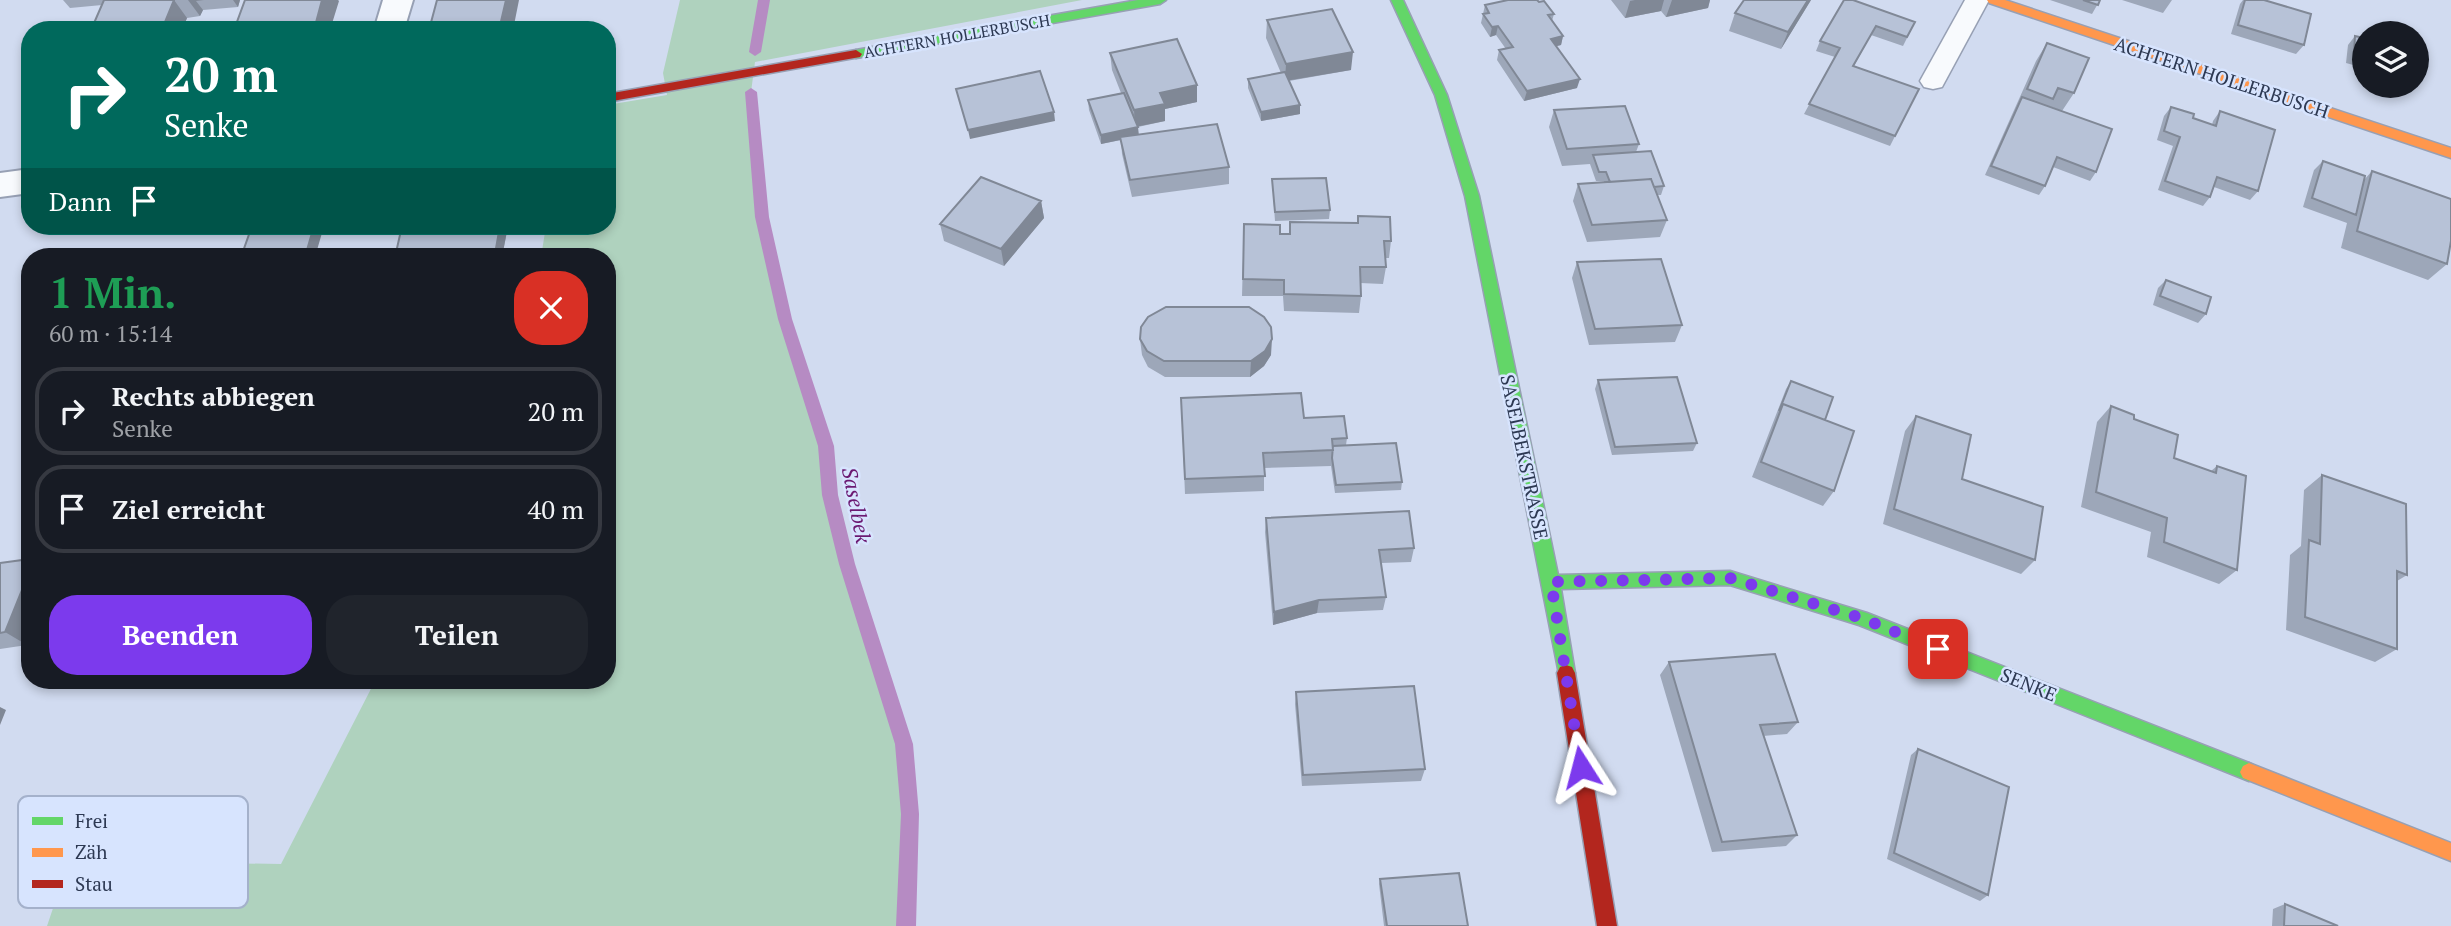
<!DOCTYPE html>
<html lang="de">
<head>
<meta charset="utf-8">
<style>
  :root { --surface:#171b24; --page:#20242c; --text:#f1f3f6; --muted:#9ea1a6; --line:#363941; --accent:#7c3aed }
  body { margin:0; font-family:"PT Serif",serif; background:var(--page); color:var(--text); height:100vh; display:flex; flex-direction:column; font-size:26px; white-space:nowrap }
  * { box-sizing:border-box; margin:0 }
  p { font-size:23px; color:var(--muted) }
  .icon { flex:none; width:38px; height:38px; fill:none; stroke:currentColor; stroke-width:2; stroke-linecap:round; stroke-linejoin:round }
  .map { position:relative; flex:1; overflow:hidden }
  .details { position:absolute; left:21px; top:248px; width:595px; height:441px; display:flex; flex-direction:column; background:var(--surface); border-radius:28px; box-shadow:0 4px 10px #0003 }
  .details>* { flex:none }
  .top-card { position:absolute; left:21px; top:21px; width:595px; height:214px; border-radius:28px; box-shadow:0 4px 10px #0003; background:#00695c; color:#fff; overflow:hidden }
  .controls { position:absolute; left:2352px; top:21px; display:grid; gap:14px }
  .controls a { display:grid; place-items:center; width:77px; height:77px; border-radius:50%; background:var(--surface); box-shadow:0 4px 10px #0003; font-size:35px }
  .pin { position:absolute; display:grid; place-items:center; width:60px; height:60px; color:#fff; margin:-30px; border-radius:14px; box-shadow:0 4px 10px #0006 }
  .me { position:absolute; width:77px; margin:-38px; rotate:351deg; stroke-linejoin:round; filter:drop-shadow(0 0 5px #0008) }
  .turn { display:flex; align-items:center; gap:24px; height:147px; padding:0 28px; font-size:32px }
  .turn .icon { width:91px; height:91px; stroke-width:2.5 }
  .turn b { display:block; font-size:49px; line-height:60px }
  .then { display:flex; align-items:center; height:66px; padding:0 28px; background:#0003; gap:14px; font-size:26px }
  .round { display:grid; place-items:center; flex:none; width:74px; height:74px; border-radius:28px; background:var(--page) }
  .headline { display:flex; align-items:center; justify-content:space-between; height:119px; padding:0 28px }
  h1 { font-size:42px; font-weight:600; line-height:52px; color:#1e9e55 }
  .button { display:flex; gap:14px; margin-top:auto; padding:14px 28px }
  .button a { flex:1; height:80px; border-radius:28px; background:var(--accent); color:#fff; font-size:28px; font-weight:600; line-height:80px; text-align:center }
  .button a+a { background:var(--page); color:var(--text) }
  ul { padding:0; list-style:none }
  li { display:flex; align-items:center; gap:21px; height:88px; margin:0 14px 10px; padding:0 14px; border:4px solid var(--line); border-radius:28px }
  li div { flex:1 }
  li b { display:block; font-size:26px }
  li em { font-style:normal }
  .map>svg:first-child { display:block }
  .green { fill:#afd2be }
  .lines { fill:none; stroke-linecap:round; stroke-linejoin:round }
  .stream { fill:#b68bc3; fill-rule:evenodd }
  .lane-casing { stroke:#97a0b4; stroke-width:3 }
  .street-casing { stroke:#97a0b4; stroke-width:4 }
  .fast-casing { stroke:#97a0b4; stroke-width:3 }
  .slow-casing { stroke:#97a0b4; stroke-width:3 }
  .jam-casing { stroke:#97a0b4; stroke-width:3 }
  .lane { fill:#f8fafd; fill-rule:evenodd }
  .street { fill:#f8fafd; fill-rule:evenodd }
  .fast { fill:#63d668; fill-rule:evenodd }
  .slow { fill:#ff974d; fill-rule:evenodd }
  .jam { fill:#b3261e; fill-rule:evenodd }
  .wall { fill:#9da7b9 }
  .shaded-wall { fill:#808896 }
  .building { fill:#b7c2d7; stroke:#808896; stroke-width:2 }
  .route { stroke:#7c3aed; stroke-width:12; stroke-dasharray:0 21.6 }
  .labels { text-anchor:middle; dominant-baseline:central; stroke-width:5; stroke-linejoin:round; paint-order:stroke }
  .far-street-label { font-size:16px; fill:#2d3953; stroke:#d7e4fe }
  .street-label { font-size:19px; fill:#2d3953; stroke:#d7e4fe }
  .water-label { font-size:21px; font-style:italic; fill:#6b1972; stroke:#d7e4fe }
  .key { fill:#d7e4fe; stroke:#a4b1cb; stroke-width:2 }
  .key-label { font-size:19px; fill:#2d3953 }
</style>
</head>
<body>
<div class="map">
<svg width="2451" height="926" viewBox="0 0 2451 926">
  <rect width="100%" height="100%" fill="#d1dbf0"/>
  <path class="green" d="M 680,0 L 1082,0 L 755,62 L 751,92 L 762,217 L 773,265 L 785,319 L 826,446 L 830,495 L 847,564 L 904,744 L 910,814 L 906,926 L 47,926 L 69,861 L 281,864 L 375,681 L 607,681 L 607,257 L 541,257 L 546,226 L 607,226 L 607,105 L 667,95 L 663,73 Z"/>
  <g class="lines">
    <path class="stream" d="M 758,0 L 770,0 L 761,52 L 755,56 L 749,52 Z
      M 751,88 L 757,92 L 769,217 L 792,319 L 834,446 L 838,495 L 855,564 L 913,744 L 919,814 L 916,926 L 896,926 L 901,814 L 895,744 L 839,564 L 822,495 L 818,446 L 778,319 L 755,217 L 745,92 Z"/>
    <g class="lane-casing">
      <path id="lane" d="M 1965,0 L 1989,0 L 1942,87 L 1933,89 L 1924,87 L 1920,81 Z"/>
    </g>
    <g class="street-casing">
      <path id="street" d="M 383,0 L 413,0 L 404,30 L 374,30 Z
        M 30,169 L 30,193 L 0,197 L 0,173 Z"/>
    </g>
    <g class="fast-casing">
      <path id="fast" d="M 1138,0 L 1166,0 L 1160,4 L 856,58 L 850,54 L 856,50 Z
        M 1391,0 L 1403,0 L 1447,95 L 1479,196 L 1558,575 L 1730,571 L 1867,613 L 2249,763 L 2255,766 L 2258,772 L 2255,778 L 2249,781 L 1859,625 L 1730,585 L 1561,589 L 1575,673 L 1572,679 L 1566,681 L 1560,679 L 1465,196 L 1435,95 Z"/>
    </g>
    <g class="slow-casing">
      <path id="slow" d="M 1987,0 L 2005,0 L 2451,148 L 2451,158 L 1989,3 Z
        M 2249,763 L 2451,843 L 2451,861 L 2243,778 L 2240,772 L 2243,766 Z"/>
    </g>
    <g class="jam-casing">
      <path id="jam" d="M 856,50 L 862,54 L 860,57 L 607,102 L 607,94 Z
        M 1566,665 L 1572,667 L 1575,673 L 1617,926 L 1597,926 L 1557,673 L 1560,667 Z"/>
    </g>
    <use href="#lane" class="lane"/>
    <use href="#street" class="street"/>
    <use href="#fast" class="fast"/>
    <use href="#slow" class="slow"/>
    <use href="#jam" class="jam"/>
  </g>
  <path class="wall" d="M 63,0 L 240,0 L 238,7 L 203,10 L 200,16 L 187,18 L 182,30 L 91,30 L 102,5 L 70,8 Z
    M 1611,0 L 1710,0 L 1708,8 L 1666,17 L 1661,11 L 1625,18 Z
    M 1811,0 L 1781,49 L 1729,31 L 1735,13 Z
    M 1844,0 L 1915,22 L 1903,46 L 1871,35 L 1854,66 L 1919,89 L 1890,146 L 1804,114 L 1835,57 L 1816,51 L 1820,41 Z
    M 2050,0 L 2100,0 L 2092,14 Z
    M 2122,0 L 2172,0 L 2163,13 Z
    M 2243,0 L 2264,0 L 2304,45 L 2296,54 L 2231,34 L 2240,4 Z
    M 1539,2 L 1554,14 L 1552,21 L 1563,36 L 1561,45 L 1556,46 L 1577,88 L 1524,101 L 1497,60 L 1499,50 L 1506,49 L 1496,35 L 1490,37 L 1481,23 L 1485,5 Z
    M 1267,20 L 1351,70 L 1289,81 L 1300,105 L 1300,114 L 1261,121 L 1248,88 L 1248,79 L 1281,73 L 1266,38 Z
    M 2355,36 L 2364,38 L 2364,68 L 2346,63 L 2348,45 Z
    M 2047,43 L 2074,93 L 2062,111 L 2049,106 L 2048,107 L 2096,172 L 2090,181 L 2053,167 L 2045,186 L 2039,195 L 1985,175 L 2036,61 Z
    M 1110,53 L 1197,102 L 1165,109 L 1165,121 L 1138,127 L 1138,134 L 1229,167 L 1229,184 L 1132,197 L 1122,154 L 1121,140 L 1101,144 L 1089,110 L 1088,100 L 1121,93 L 1112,70 Z
    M 2171,107 L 2193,118 L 2212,125 L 2213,121 L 2220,111 L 2258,191 L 2250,200 L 2214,187 L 2210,197 L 2203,206 L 2158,190 L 2173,146 L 2157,140 L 2164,116 Z
    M 1554,110 L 1639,144 L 1636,152 L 1664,186 L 1661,195 L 1657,195 L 1667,220 L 1660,237 L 1587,242 L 1573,201 L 1578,184 L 1604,182 L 1604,181 L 1596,181 L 1590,164 L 1562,166 L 1549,127 Z
    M 2323,161 L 2364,180 L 2372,171 L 2447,264 L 2428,280 L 2341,248 L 2347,223 L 2303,207 L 2314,170 Z
    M 1272,179 L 1330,210 L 1329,219 L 1275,221 Z
    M 1041,201 L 1044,218 L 1004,266 L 944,241 L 940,224 Z
    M 1358,216 L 1391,241 L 1389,258 L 1385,258 L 1386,267 L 1383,284 L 1360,283 L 1361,296 L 1359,313 L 1284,311 L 1283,296 L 1242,296 L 1244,224 L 1280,234 L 1289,234 L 1290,222 L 1357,223 Z
    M 508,226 L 502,257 L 395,257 Z
    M 1577,262 L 1682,325 L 1675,342 L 1589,345 L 1572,278 Z
    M 2166,280 L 2206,314 L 2198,323 L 2153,305 L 2158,288 Z
    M 1140,339 L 1271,355 L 1264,366 L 1250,377 L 1165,377 L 1148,367 L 1142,355 Z
    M 1598,380 L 1697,443 L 1693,451 L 1612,455 L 1595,389 Z
    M 1791,381 L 1825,420 L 1834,491 L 1823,506 L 1752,477 L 1786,389 Z
    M 1181,398 L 1304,418 L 1347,438 L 1346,445 L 1402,482 L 1401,490 L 1335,493 L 1331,466 L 1264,468 L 1264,491 L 1185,494 Z
    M 2111,406 L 2134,419 L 2174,458 L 2211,471 L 2217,466 L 2237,570 L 2219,584 L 2147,557 L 2151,532 L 2081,507 L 2097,422 Z
    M 1916,416 L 1962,479 L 2035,560 L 2021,574 L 1883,524 L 1905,431 Z
    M 2322,475 L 2407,575 L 2397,581 L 2397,649 L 2375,662 L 2286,630 L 2290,555 L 2301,546 L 2304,490 Z
    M 1266,518 L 1414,548 L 1411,562 L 1381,563 L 1386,597 L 1383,610 L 1317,613 L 1273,625 L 1265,532 Z
    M 30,559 L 30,637 L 27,645 L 0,649 L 0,563 Z
    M 1669,662 L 1798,722 L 1787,734 L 1763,736 L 1797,835 L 1786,846 L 1712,852 L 1660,675 Z
    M 1296,692 L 1425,769 L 1421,781 L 1302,786 L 1295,704 Z
    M 1918,749 L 1988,895 L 1980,901 L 1887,859 L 1911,755 Z
    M 1380,879 L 1468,926 L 1384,926 L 1379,884 Z
    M 2285,904 L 2338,926 L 2272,926 L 2273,909 Z"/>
  <path class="shaded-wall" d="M 174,0 L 187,18 L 182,30 L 165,30 L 163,27 Z
    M 188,0 L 204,0 L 196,1 L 203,10 L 200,16 Z
    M 233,0 L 240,0 L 238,7 Z
    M 322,0 L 338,0 L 339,1 L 330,30 L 314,30 Z
    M 506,0 L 519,0 L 513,30 L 499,30 Z
    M 1635,0 L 1664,0 L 1661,11 L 1625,18 L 1630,1 Z
    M 1672,0 L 1710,0 L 1708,8 L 1666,17 Z
    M 1808,0 L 1811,0 L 1781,49 L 1788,32 Z
    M 1498,26 L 1496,35 L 1490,37 L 1492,27 Z
    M 1563,36 L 1561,45 L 1549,48 L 1551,39 Z
    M 1353,52 L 1351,70 L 1285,81 L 1286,64 Z
    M 1580,79 L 1577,88 L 1524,101 L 1527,91 Z
    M 1197,85 L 1197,102 L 1165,109 L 1165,121 L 1135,127 L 1134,110 L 1160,93 Z
    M 1300,105 L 1300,114 L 1261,121 L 1261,112 Z
    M 1054,112 L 1055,121 L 970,139 L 968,130 Z
    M 1138,127 L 1139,136 L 1101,144 L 1101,135 Z
    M 1041,201 L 1044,218 L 1004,266 L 1001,249 Z
    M 314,226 L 324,226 L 315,257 L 305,257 Z
    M 500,226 L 508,226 L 502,257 L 497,257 L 495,254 Z
    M 1272,339 L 1271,355 L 1264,366 L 1250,377 L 1251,361 Z
    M 30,570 L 30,637 L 27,645 L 5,632 Z
    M 1319,600 L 1317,613 L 1273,625 L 1274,612 Z
    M 0,707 L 6,710 L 0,725 Z"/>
  <path class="building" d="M 104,0 L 175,0 L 174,0 L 163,27 L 133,30 L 91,30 Z
    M 245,0 L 322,0 L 314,30 L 234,30 Z
    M 437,0 L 506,0 L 499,30 L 429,30 Z
    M 1508,0 L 1537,0 L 1539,2 L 1544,1 L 1554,14 L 1548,15 L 1563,36 L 1551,39 L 1580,79 L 1527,91 L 1499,50 L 1513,47 L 1498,26 L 1492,27 L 1483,14 L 1489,13 L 1485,5 Z
    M 1744,0 L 1808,0 L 1788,32 L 1735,13 Z
    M 1844,0 L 1853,0 L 1915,22 L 1907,37 L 1876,26 L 1853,66 L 1919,89 L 1895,136 L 1809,104 L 1840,48 L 1820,41 Z
    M 2083,0 L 2100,0 L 2098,5 Z
    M 2245,0 L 2264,0 L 2311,14 L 2304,45 L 2238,25 Z
    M 1332,9 L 1353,52 L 1286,64 L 1267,20 Z
    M 2355,36 L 2364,38 L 2364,57 L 2354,54 Z
    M 1177,39 L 1197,85 L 1160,93 L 1165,104 L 1134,110 L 1110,53 Z
    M 2047,43 L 2089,58 L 2074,93 L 2058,88 L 2053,99 L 2027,89 Z
    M 1040,71 L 1054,112 L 968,130 L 956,89 Z
    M 1285,72 L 1300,105 L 1261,112 L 1248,79 Z
    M 1124,93 L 1138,127 L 1101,135 L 1088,100 Z
    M 2022,97 L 2112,129 L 2096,172 L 2057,157 L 2045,186 L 1991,166 Z
    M 1625,106 L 1639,144 L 1567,149 L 1554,110 Z
    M 2171,107 L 2194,114 L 2193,118 L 2216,126 L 2220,111 L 2275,130 L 2258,191 L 2217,177 L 2210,197 L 2165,181 L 2180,137 L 2164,131 Z
    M 1217,124 L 1229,167 L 1130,180 L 1120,137 Z
    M 1651,151 L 1664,186 L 1654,187 L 1651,179 L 1610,182 L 1606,172 L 1599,172 L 1593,155 Z
    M 2323,161 L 2365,176 L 2356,215 L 2312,198 Z
    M 2372,171 L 2451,199 L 2451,241 L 2447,264 L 2357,231 Z
    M 981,177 L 1041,201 L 1001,249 L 940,224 Z
    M 1326,178 L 1330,210 L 1275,212 L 1272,179 Z
    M 1651,179 L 1667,220 L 1592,225 L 1578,184 Z
    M 1358,216 L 1390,217 L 1391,241 L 1384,241 L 1386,267 L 1360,267 L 1361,296 L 1284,294 L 1284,280 L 1243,279 L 1244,224 L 1280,225 L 1280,234 L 1290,234 L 1290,222 L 1358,223 Z
    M 252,226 L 314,226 L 305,257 L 241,257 Z
    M 402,226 L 500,226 L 495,254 L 465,257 L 395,257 Z
    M 1661,259 L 1682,325 L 1595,329 L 1577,262 Z
    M 2166,280 L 2211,297 L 2206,314 L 2160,296 Z
    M 1166,307 L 1249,307 L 1264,317 L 1271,327 L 1272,339 L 1265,351 L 1251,361 L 1164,361 L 1147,351 L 1140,339 L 1141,327 L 1148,317 Z
    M 1677,377 L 1697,443 L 1615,447 L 1598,380 Z
    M 1791,381 L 1833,397 L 1825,420 L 1783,404 L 1779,411 Z
    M 1301,393 L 1304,418 L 1344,416 L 1347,438 L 1332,439 L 1333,450 L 1263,453 L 1265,476 L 1185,479 L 1181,398 Z
    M 1783,404 L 1854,431 L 1834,491 L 1761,462 Z
    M 2111,406 L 2134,415 L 2134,419 L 2178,435 L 2174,458 L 2216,473 L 2217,466 L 2246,476 L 2237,570 L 2164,542 L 2167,518 L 2096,492 Z
    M 1916,416 L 1971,435 L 1962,479 L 2043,507 L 2035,560 L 1894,509 Z
    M 1396,443 L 1402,482 L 1336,485 L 1332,458 L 1333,446 Z
    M 2322,475 L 2406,504 L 2407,575 L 2397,571 L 2397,649 L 2305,617 L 2309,540 L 2320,544 Z
    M 1409,511 L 1414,548 L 1379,550 L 1386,597 L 1319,600 L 1274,612 L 1266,518 Z
    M 30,559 L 30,570 L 5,632 L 0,633 L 0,563 Z
    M 1775,654 L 1798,722 L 1760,725 L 1797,835 L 1722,842 L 1669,662 Z
    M 1414,686 L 1425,769 L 1303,775 L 1296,692 Z
    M 1918,749 L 2009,787 L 1988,895 L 1894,853 Z
    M 1459,873 L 1468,926 L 1387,926 L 1380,879 Z
    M 2285,904 L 2338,926 L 2284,926 Z"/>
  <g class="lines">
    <path class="route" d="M 1581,767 L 1551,582 L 1730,578 L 1861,618 L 1938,649"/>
  </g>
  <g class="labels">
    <g class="far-street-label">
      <text transform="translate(957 36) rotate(-10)">ACHTERN HOLLERBUSCH</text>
    </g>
    <g class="street-label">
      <text transform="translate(2222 77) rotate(18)">ACHTERN HOLLERBUSCH</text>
      <text transform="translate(1525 457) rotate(78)">SASELBEKSTRASSE</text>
      <text transform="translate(2029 684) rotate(22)">SENKE</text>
    </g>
    <g class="water-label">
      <text transform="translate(857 505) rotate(79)">Saselbek</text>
    </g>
  </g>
  <rect x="18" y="796" width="230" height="112" rx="10" class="key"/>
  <rect x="32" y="817" width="31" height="8" fill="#63d668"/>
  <rect x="32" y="848" width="31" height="9" fill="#ff974d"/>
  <rect x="32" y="880" width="31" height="8" fill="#b3261e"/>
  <g class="key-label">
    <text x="75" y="828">Frei</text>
    <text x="75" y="859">Zäh</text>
    <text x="75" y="891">Stau</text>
  </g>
</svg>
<div class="controls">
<a><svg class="icon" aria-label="layers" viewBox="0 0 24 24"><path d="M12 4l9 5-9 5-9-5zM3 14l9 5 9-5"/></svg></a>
</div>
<div class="pin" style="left:1938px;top:649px;background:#d93025"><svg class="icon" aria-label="arrive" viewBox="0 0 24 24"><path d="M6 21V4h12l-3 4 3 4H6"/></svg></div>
<svg class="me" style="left:1581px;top:767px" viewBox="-20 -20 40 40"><path d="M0-17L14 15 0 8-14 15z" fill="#7c3aed" stroke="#fff" stroke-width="4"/></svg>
<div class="top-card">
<div class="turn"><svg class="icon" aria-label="right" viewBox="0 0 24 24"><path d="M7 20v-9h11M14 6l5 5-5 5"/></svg><div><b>20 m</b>Senke</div></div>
<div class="then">Dann<svg class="icon" aria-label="arrive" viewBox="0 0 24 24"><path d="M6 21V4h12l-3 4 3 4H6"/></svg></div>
</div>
<section class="details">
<div class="headline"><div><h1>1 Min.</h1><p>60 m · 15:14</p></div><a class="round" style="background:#d93025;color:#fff"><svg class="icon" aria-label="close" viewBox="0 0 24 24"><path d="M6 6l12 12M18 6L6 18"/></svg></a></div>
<ul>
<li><svg class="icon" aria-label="right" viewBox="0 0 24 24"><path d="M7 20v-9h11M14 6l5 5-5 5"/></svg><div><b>Rechts abbiegen</b><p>Senke</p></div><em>20 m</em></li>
<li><svg class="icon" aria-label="arrive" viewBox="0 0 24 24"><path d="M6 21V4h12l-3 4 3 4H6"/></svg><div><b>Ziel erreicht</b></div><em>40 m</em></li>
</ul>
<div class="button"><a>Beenden</a><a>Teilen</a></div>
</section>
</div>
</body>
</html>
